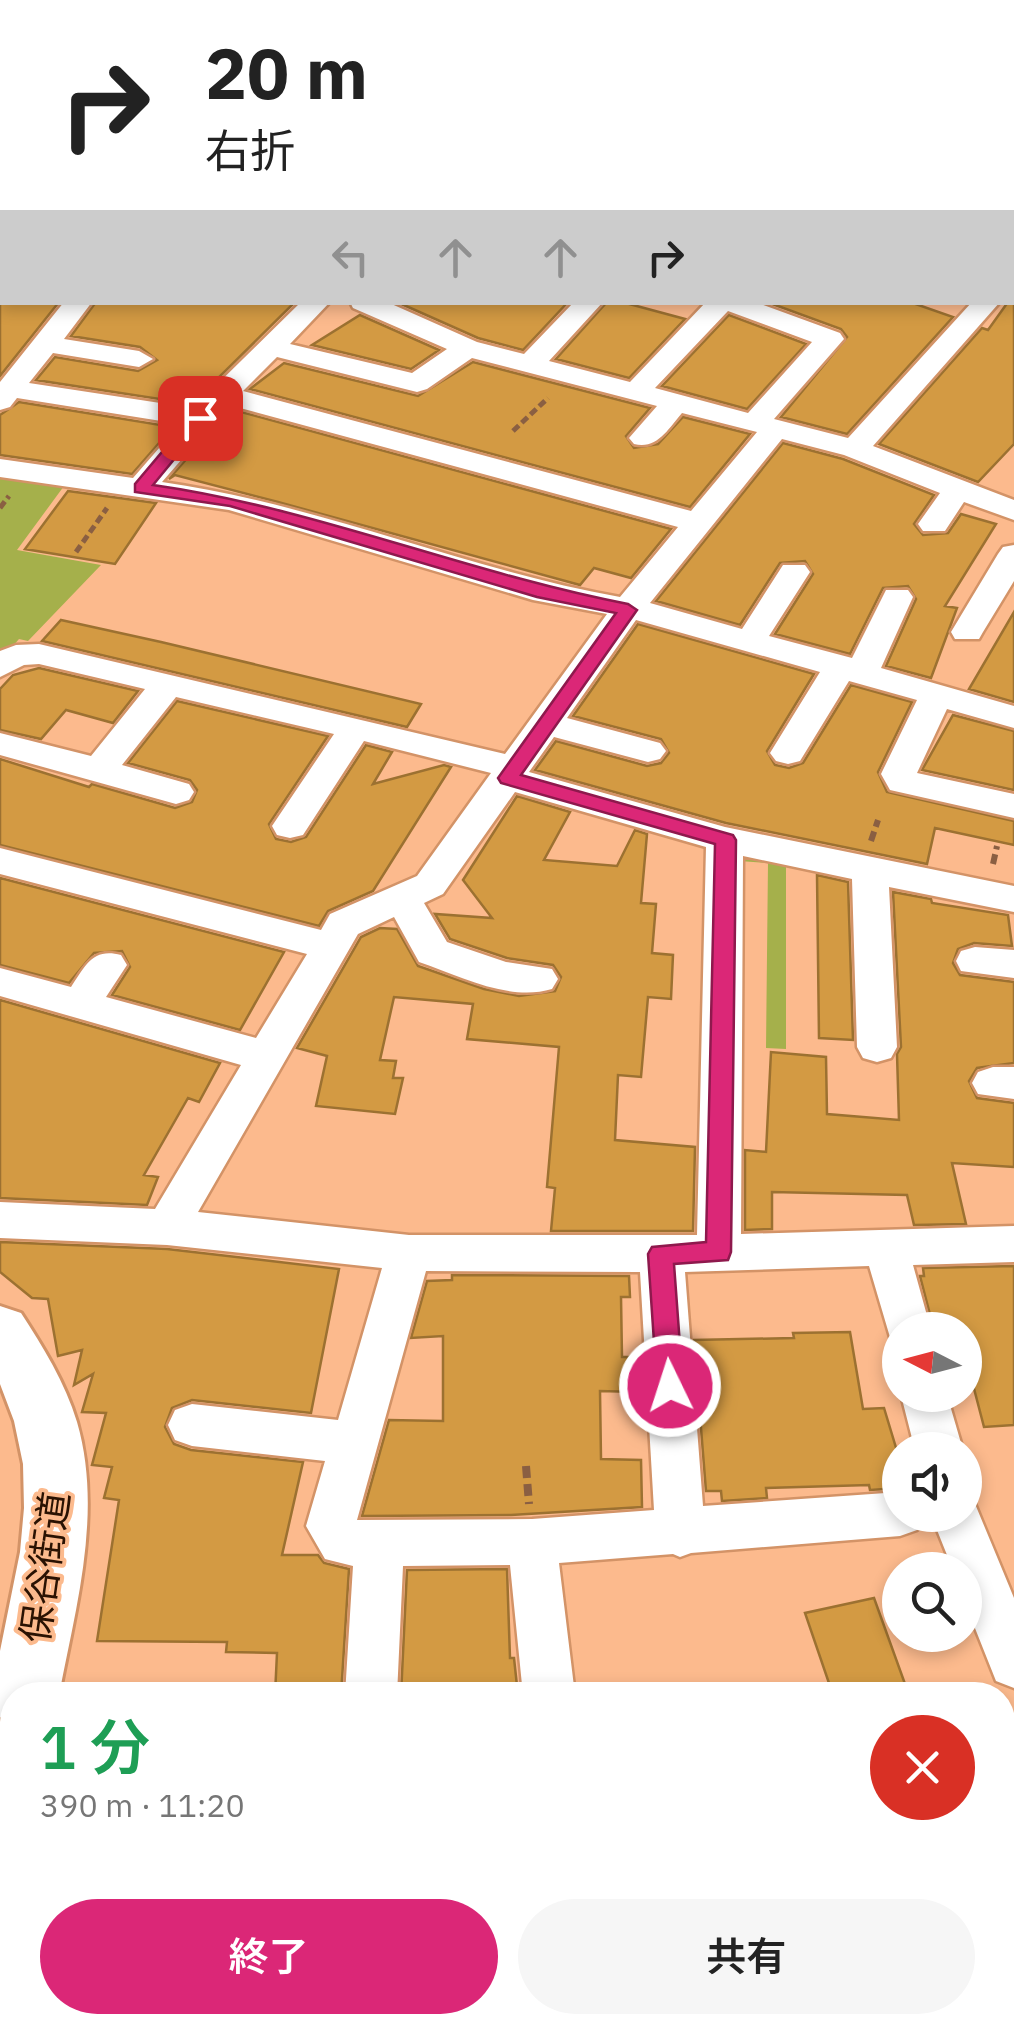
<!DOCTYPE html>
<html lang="ja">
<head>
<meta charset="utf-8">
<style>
  :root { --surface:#fff; --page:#f6f6f6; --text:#222; --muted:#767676; --accent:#db2777 }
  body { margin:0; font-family:"IBM Plex Sans","Noto Sans JP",sans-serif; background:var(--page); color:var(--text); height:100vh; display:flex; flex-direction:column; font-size:38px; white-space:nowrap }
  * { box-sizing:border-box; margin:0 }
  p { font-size:32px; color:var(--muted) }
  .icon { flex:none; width:55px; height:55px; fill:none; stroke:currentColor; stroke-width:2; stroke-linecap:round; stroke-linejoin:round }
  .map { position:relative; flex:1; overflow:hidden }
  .details { position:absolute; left:0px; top:1682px; width:1015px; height:352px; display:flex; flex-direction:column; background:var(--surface); border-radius:40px 40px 0 0; box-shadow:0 5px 15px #0003 }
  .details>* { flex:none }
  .guide { position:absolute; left:0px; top:0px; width:1015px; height:305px; box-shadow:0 5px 15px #0003; background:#fff; color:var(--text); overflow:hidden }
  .needle { width:65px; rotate:276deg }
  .buttons { position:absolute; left:882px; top:1312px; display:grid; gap:20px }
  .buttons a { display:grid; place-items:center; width:100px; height:100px; border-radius:50%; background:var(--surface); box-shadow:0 5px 15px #0003; font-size:50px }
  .pin { position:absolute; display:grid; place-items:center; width:85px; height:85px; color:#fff; margin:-42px; border-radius:20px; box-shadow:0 5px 15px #0006 }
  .me { position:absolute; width:110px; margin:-55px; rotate:356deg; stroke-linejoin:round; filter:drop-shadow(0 0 8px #0008) }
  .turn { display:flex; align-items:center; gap:35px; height:210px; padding:0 40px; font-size:45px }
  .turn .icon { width:130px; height:130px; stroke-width:2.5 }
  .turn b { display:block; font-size:70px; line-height:85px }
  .lanes { display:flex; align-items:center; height:95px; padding:0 40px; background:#0003; justify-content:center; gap:50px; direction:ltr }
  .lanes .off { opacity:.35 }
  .round { display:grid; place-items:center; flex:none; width:105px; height:105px; border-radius:52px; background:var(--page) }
  .overview { display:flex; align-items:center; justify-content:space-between; height:170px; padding:0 40px }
  h1 { font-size:60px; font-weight:600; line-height:75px; color:#1e9e55 }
  .cta { display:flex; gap:20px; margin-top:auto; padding:20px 40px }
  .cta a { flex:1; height:115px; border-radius:60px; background:var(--accent); color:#fff; font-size:40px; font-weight:600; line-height:115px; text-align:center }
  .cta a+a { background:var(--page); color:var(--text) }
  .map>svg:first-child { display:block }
  .green { fill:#a5b04b }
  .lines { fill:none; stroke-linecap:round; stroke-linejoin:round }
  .river { fill:#2a8772; fill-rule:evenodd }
  .building { fill:#d39a43; stroke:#9c7131; stroke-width:2.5 }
  .minor-casing { stroke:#d39367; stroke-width:5 }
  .major-casing { stroke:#d39367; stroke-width:6 }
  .path-far3 { stroke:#8a5f42; stroke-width:4; stroke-dasharray:6 2.5; stroke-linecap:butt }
  .path-far2 { stroke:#8a5f42; stroke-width:5; stroke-dasharray:8 4; stroke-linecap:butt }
  .path-far1 { stroke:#8a5f42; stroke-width:6; stroke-dasharray:10 5; stroke-linecap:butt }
  .path { stroke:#8a5f42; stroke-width:8; stroke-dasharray:12 6; stroke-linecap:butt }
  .minor { fill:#fff; fill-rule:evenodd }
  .major { fill:#fff; fill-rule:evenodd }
  .rail-casing { stroke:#875c3f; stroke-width:8 }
  .rail { stroke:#fcba8d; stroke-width:5; stroke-dasharray:14; stroke-linecap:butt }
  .route { fill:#db2777; stroke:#8e194d; stroke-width:2.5 }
  .labels { text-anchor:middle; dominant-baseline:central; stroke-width:8; stroke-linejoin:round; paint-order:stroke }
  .near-street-label { font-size:38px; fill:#2a1202; stroke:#fcba8d }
</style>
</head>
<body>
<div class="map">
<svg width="1014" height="2034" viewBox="0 0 1014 2034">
  <rect width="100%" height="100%" fill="#fcba8d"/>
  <path class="green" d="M 0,477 L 64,486 L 17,550 L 101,565 L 28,641 L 19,639 L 0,661 Z
    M 754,854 L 786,862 L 786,1049 L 766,1048 L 768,863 L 739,861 Z
    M 1002,1772 L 1014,1803 L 1014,1947 L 1003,1916 Z
    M 1003,1921 L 1014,1953 L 1014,2034 L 756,2034 L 753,2023 L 1002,2022 Z"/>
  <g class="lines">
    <path class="river" d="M 596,0 L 643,0 L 644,2 L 598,2 Z"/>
  </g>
  <path class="building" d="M 1014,294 L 1014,444 L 978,482 L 879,444 L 982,328 L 988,330 L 1008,302 L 1012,302 Z
    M 0,302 L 59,302 L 0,376 Z
    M 96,302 L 295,302 L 192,404 L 36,380 L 55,357 L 138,371 L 157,360 L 140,347 L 71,336 Z
    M 397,302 L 568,302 L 523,350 L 478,338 Z
    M 607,302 L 622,302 L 685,319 L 629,378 L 556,359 Z
    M 767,302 L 910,302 L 953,317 L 847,434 L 781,417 L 847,337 L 841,329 Z
    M 360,315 L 439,350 L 411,369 L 312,345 Z
    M 729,315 L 806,344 L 747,409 L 662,386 Z
    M 473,362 L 650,408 L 626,436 L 634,448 L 658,444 L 683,417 L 750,434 L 690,507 L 250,389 L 284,363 L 418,396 Z
    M 19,402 L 173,427 L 132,474 L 0,455 L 0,415 Z
    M 230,409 L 671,529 L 631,578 L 594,568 L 580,585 L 278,502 L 175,475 L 169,479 Z
    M 783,443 L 843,459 L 934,495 L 914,524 L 923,535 L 948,533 L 961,514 L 996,524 L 945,606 L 957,608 L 931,678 L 886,666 L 916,599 L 908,586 L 883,588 L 850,654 L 775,634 L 813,574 L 805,561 L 780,563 L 740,625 L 656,601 Z
    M 68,491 L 156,503 L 115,564 L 25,549 Z
    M 1014,612 L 1014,702 L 969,689 Z
    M 61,620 L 161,642 L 421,704 L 407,727 L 42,641 Z
    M 638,624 L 814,674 L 767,751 L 775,765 L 789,768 L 803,763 L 851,685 L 912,702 L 878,772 L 887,792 L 1014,821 L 1014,845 L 935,828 L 927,864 L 726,823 L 535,770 L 556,741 L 647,766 L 661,763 L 669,753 L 661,739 L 573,716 Z
    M 39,668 L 138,691 L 113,723 L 66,710 L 41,739 L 0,730 L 0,689 L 13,675 Z
    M 177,701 L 328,736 L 269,824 L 276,839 L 291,842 L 306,837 L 366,745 L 392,752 L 373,784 L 444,765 L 451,767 L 373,891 L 328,911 L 319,926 L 0,845 L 0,759 L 89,787 L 92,784 L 175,808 L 192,802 L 197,790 L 190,780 L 128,763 Z
    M 953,715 L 1014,731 L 1014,790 L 922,770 Z
    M 517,796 L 570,812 L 544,860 L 617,866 L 635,830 L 647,834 L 641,903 L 656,904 L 652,953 L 673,955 L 671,999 L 648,997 L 641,1077 L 618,1075 L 615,1140 L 695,1147 L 693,1231 L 551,1231 L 555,1188 L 547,1187 L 559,1047 L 467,1039 L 473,1004 L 394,997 L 380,1060 L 396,1061 L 393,1078 L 403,1078 L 395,1114 L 316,1106 L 327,1056 L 297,1048 L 361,937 L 380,928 L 397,929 L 418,966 L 484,989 L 519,996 L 555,991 L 561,977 L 553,965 L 507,958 L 450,939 L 435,914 L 492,918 L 463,880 Z
    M 817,875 L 848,882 L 853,1040 L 819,1038 Z
    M 0,878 L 284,952 L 240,1030 L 112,995 L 130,967 L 122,951 L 94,953 L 69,983 L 0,965 Z
    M 893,892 L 931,899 L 932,903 L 1008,915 L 1012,946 L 974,943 L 958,949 L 953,963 L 960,975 L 1014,982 L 1014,1063 L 977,1068 L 969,1081 L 977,1098 L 1014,1103 L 1014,1167 L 952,1163 L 966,1224 L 914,1225 L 907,1195 L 772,1192 L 772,1229 L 745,1230 L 745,1150 L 766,1152 L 771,1052 L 826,1057 L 827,1114 L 899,1120 L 897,1054 L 901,1047 Z
    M 0,1000 L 220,1063 L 199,1102 L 188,1098 L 144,1175 L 158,1177 L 147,1205 L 0,1198 Z
    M 0,1242 L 167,1249 L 339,1269 L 311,1413 L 192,1400 L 172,1408 L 165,1427 L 174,1444 L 191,1450 L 303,1462 L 282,1555 L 318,1555 L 324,1563 L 349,1569 L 341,1695 L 275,1695 L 277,1653 L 226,1652 L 227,1642 L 97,1641 L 119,1500 L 104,1498 L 112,1467 L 92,1465 L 106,1413 L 82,1412 L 93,1374 L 74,1385 L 82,1350 L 58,1356 L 48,1299 L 32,1298 L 0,1272 Z
    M 1014,1266 L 1014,1425 L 984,1427 L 965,1354 L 965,1330 L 934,1330 L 920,1276 L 924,1276 L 923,1268 Z
    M 452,1275 L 629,1276 L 630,1297 L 621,1297 L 622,1357 L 637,1357 L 638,1392 L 600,1391 L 601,1459 L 641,1460 L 642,1507 L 511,1515 L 362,1516 L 389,1420 L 443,1421 L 443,1336 L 411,1338 L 427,1281 L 452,1280 Z
    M 850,1332 L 863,1409 L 884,1408 L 900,1461 L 900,1488 L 870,1490 L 869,1485 L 766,1488 L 767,1498 L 722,1501 L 721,1491 L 706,1491 L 694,1340 L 794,1338 L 793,1333 Z
    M 507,1569 L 510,1658 L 514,1658 L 518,1695 L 401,1695 L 407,1570 Z
    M 874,1598 L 909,1695 L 843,1695 L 840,1687 L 831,1689 L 805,1613 Z"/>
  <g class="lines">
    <g class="minor-casing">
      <path id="minor" d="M 189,0 L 217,0 L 218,1 L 188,2 Z
        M 482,0 L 513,0 L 515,2 L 484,2 Z
        M 726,0 L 761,0 L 763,2 L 728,2 Z
        M 797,0 L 825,0 L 827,2 L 799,2 Z
        M 0,3 L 2,3 L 2,15 L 0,15 Z
        M 1014,46 L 1014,62 L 1012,63 L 1012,47 Z
        M 1012,81 L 1014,82 L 1014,96 L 1012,96 Z
        M 0,161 L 2,161 L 2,177 L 0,177 Z
        M 1012,164 L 1014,164 L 1014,179 L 1012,179 Z
        M 1012,255 L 1014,255 L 1012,273 Z
        M 64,302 L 92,302 L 64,339 L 139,351 L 153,359 L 139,367 L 53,353 L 29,383 L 193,408 L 301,302 L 330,302 L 290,344 L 412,373 L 447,349 L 353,308 L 350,302 L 387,302 L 477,342 L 524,354 L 574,302 L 603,302 L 549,361 L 630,382 L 706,302 L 755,302 L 840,333 L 844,339 L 774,419 L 848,438 L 972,302 L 1000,302 L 873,446 L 1014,500 L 1014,520 L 964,502 L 945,531 L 923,531 L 918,524 L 940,493 L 844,455 L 782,439 L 650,603 L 742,629 L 783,565 L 805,565 L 810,572 L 769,636 L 852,658 L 886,590 L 908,590 L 913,597 L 881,668 L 1014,706 L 1014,728 L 947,709 L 917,773 L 1014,794 L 1014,818 L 890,790 L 881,774 L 917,700 L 849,681 L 800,761 L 788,764 L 776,761 L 770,753 L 820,672 L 636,620 L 567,718 L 660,743 L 666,751 L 660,759 L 648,762 L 554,737 L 529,772 L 725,827 L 1014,886 L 1014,912 L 889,887 L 897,1047 L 891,1058 L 877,1062 L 863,1058 L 857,1047 L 852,879 L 743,856 L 741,1234 L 1014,1226 L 1014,1262 L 913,1265 L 931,1330 L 900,1330 L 900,1347 L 892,1344 L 869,1266 L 685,1272 L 703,1506 L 900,1492 L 900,1515 L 924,1515 L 917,1530 L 900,1536 L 691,1553 L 680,1557 L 673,1554 L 559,1563 L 575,1695 L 523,1695 L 510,1565 L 403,1566 L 397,1695 L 345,1695 L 353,1566 L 325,1559 L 306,1526 L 325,1461 L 192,1446 L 175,1440 L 168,1425 L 175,1410 L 192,1404 L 338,1420 L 382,1268 L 167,1245 L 0,1238 L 0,1202 L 155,1209 L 241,1065 L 0,996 L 0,968 L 71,987 C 85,966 93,947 121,955 L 127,965 L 106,997 L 256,1038 L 307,954 L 0,874 L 0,848 L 321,930 L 330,914 L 417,876 L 491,773 L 364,741 L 303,835 L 290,838 L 277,835 L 272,826 L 334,734 L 176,697 L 122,765 L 189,784 L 194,792 L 189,800 L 176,804 L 0,755 L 0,733 L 91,756 L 145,689 L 39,664 L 24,665 L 0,677 L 0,651 L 16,645 L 39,644 L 505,754 L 607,614 L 533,600 L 229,510 L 0,477 L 0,459 L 133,478 L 180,424 L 17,398 L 10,407 L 0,410 L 0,382 ZM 728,311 L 812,342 L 748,413 L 655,388 ZM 277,357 L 417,392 L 427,389 L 472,358 L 657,406 L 629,438 L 634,444 C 657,450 668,429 682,413 L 757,432 L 691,511 L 243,391 ZM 229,405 L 678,527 L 620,597 C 465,569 318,504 162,482 ZM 515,792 L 706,847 L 697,1235 L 409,1235 L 198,1212 L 358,934 L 394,917 L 419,962 C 460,976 509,1002 552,989 L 558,979 L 552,969 L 506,962 L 447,942 L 424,903 L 443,894 ZM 426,1271 L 640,1272 L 654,1510 L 532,1519 L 357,1520 Z
        M 1014,545 L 1014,581 L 983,632 L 979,639 L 955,639 L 951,632 L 998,554 L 1003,547 Z
        M 975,947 L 1014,950 L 1014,978 L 961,971 L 956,961 L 961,951 Z
        M 993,1067 L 1014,1067 L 1014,1099 L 978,1094 L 972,1083 L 978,1072 Z
        M 901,1395 L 947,1395 L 963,1450 L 915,1450 Z
        M 965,1496 L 973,1499 L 1014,1598 L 1014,1688 L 996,1681 L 965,1603 L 965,1570 L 953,1570 L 931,1515 L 965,1515 Z
        M 0,1999 L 12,1999 L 12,2022 L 330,2022 L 325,2034 L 0,2034 Z
        M 568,2022 L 626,2022 L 628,2034 L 570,2034 Z"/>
    </g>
    <g class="major-casing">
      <path id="major" d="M 2,27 L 2,52 L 0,53 L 0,28 Z
        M 0,1306 L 21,1313 C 43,1347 65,1382 77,1422 C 103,1512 76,1606 59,1695 L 12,1695 L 12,1853 L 0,1858 L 0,1727 L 11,1723 L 0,1717 L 0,1651 L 20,1552 L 24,1508 L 23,1464 L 14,1421 L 0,1384 Z"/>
    </g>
    <path class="path-far3" d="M 584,0 L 596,2
      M 641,0 L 653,2"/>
    <path class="path-far2" d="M 513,431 L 548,398
      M 0,508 L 9,496
      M 76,552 L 107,508"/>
    <path class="path-far1" d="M 871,841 L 878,820
      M 993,864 L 997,846"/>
    <path class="path" d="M 526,1466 L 529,1504"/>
    <use href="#minor" class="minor"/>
    <use href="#major" class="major"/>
    <g class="rail-casing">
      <path id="rail" d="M 0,119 L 2,112
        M 0,157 L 2,149"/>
    </g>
    <use href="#rail" class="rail"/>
  </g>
  <path class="route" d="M 200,413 L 208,418 L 153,485 C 315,508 467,573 628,604 L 637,610 L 521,775 L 733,835 L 736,840 L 731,1252 L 728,1260 L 674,1264 L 683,1386 L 679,1394 L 670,1397 L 661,1394 L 657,1386 L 648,1254 L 652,1247 L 706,1242 L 715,844 L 501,783 L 498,778 L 616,613 L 537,597 L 230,506 L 135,492 L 135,484 L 194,414 Z"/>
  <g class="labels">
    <g class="near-street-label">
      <text transform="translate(44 1567) rotate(-82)">保谷街道</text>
    </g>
  </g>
</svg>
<div class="buttons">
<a><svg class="needle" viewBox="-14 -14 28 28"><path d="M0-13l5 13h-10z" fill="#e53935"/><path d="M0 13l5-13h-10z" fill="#767676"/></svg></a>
<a><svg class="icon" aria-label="sound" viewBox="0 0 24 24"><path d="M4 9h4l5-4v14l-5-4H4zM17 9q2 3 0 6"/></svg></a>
<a><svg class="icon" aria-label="search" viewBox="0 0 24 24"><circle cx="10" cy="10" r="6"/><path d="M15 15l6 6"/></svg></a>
</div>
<div class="pin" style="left:200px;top:418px;background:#d93025"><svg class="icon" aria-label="arrive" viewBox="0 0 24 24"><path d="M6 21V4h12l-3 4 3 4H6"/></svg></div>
<svg class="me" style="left:670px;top:1386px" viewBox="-20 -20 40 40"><circle r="17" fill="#db2777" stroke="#fff" stroke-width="3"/><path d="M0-11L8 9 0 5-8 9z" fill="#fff"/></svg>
<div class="guide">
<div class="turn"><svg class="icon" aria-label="right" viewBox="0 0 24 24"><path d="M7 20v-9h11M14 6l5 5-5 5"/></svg><div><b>20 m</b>右折</div></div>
<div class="lanes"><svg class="icon off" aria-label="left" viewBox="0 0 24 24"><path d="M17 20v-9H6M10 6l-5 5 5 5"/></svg><svg class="icon off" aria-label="ahead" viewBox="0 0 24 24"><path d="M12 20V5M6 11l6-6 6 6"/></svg><svg class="icon off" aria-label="ahead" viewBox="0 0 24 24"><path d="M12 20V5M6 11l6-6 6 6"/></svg><svg class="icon" aria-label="right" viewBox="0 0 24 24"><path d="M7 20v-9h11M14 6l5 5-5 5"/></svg></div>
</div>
<section class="details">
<div class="overview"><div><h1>1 分</h1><p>390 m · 11:20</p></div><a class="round" style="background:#d93025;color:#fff"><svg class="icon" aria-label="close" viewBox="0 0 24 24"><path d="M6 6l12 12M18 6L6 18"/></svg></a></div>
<div class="cta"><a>終了</a><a>共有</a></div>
</section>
</div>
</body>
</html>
